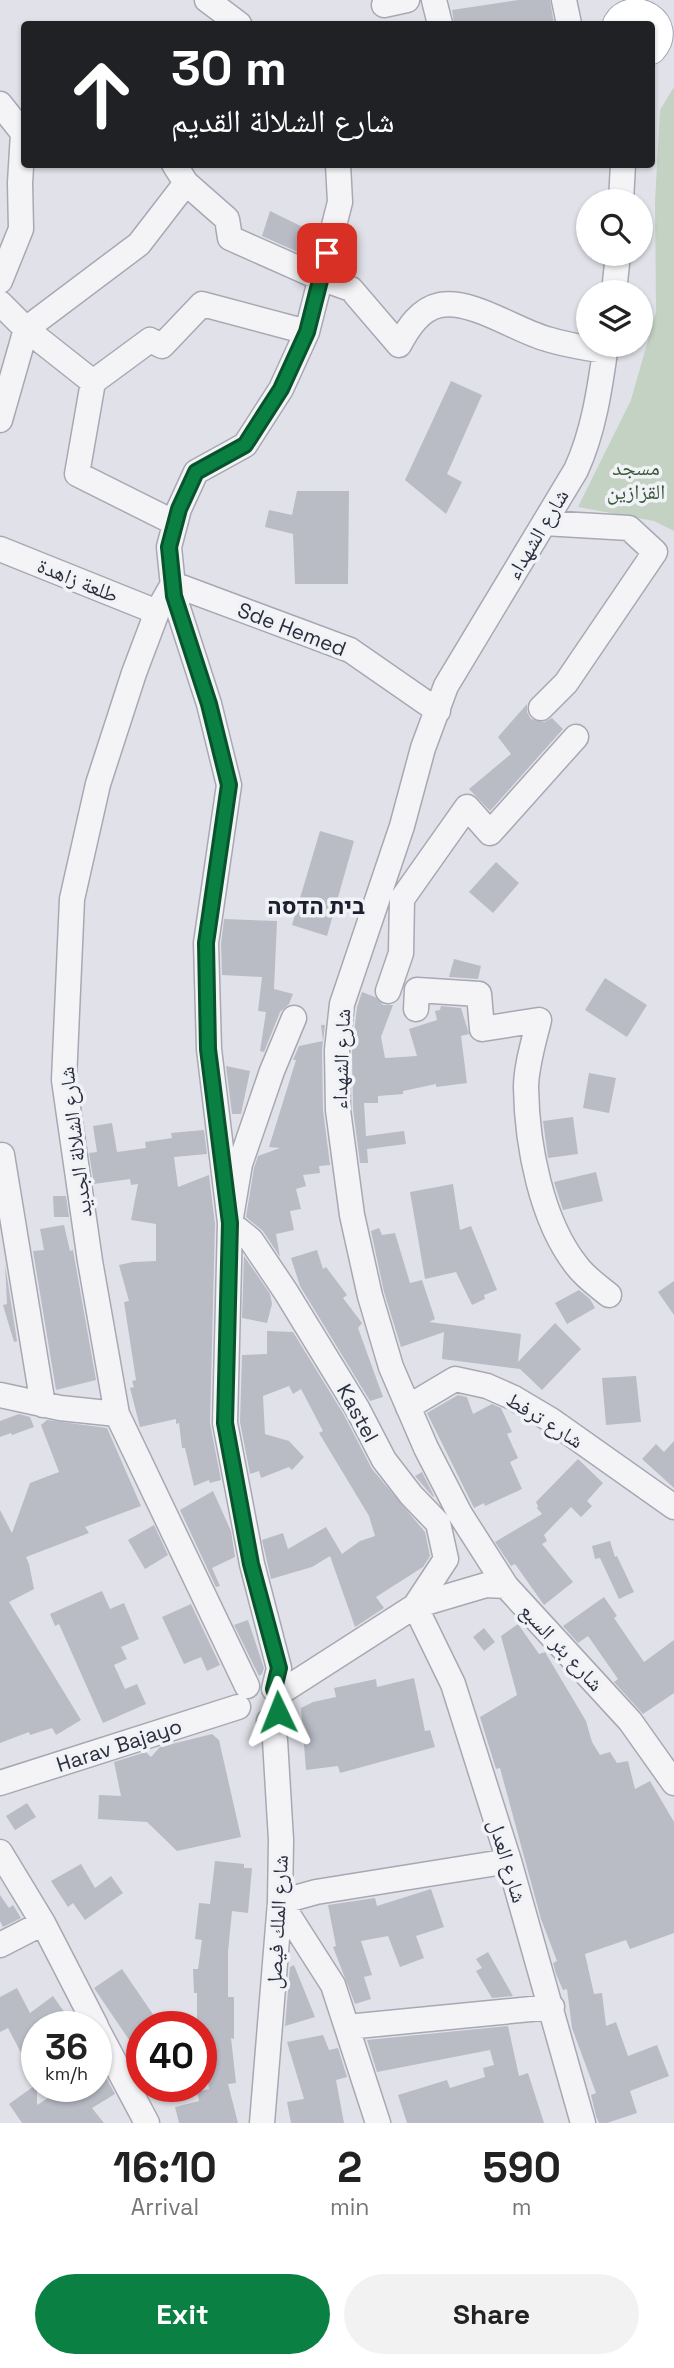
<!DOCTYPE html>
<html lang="en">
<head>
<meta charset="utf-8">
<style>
  :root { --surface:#fff; --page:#f2f2f2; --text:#222; --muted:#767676; --accent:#0b8043 }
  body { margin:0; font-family:"Space Grotesk","Noto Naskh Arabic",Heebo,sans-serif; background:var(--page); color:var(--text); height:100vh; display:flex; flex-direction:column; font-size:26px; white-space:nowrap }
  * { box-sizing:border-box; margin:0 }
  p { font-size:23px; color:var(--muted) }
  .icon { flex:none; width:38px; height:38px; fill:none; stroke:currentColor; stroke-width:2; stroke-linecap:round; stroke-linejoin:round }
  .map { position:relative; height:2123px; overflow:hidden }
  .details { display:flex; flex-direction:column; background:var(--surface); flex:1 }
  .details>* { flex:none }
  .hud { position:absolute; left:21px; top:21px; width:634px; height:147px; border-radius:7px; box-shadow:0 2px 5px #0004; background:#202124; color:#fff; overflow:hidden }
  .tools { position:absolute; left:576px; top:189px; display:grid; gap:14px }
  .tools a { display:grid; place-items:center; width:77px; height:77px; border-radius:50%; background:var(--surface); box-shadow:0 2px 5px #0004; font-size:35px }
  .speed { position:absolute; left:21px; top:2011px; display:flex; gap:14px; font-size:35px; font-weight:700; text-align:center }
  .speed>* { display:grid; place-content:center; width:91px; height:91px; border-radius:50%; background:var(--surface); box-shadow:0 2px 5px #0004; line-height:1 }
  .speed small { font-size:18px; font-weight:400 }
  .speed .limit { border:10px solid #d22; background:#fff; color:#111 }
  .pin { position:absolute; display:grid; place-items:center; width:60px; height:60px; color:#fff; margin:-30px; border-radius:14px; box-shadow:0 4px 10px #0006 }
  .me { position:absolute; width:77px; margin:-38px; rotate:358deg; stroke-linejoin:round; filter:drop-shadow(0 0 5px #0008) }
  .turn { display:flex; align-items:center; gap:24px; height:147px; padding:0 35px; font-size:32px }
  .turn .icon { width:91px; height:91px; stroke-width:2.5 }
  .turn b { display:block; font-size:49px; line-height:60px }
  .eta { display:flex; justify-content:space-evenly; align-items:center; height:119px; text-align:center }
  .eta b { font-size:42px; font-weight:600; line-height:49px }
  .cta { display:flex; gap:14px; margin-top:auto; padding:14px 35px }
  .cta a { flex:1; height:80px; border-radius:42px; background:var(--accent); color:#fff; font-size:28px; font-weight:600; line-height:80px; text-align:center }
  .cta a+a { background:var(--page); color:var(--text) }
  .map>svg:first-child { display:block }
  .green { fill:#c3d2c3 }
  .building { fill:#b9bbc5 }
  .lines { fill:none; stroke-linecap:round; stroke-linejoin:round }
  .minor-casing { stroke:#a7a8b3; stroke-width:27 }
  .major-casing { stroke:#a2a5b3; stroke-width:32 }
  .minor { stroke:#f4f4f7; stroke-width:24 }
  .major { stroke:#fff; stroke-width:30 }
  .route-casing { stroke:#07532c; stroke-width:18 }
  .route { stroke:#0b8043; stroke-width:12 }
  .labels { text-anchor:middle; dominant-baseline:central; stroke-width:7; stroke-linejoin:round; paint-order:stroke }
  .park-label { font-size:21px; fill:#3a593b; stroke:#f1f2f6 }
  .street-label { font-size:21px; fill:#2b2e3f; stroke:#f1f2f6 }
  .neighbourhood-label { font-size:23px; font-weight:bold; fill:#1d1f30; stroke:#f1f2f6 }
</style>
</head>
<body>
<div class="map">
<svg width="674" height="2123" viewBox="0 0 674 2123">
  <rect width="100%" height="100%" fill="#e1e2e9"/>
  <path class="green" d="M 674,87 L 674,531 L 654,521 L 578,507 L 631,400 L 656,312 L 655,202 L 660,110 Z"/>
  <path class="building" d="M 518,0 L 550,0 L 554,24 L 454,24 L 452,10 Z
    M 270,211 L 315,233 L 309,257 L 262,236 Z
    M 451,381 L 482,395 L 447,474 L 462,482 L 446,514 L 405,480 Z
    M 297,491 L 349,491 L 348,584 L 295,584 L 293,534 L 265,527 L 269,510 L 292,515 Z
    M 527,704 L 527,712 L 531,719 L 544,722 L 552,718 L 563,729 L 490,811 L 469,789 L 511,754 L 498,737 Z
    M 320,831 L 354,841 L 327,936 L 292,925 Z
    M 496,862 L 519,883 L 493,913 L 469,892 Z
    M 224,919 L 277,921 L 274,989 L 293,994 L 289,1004 L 280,1012 L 264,1052 L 260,1051 L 266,1012 L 258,1011 L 262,977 L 222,975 L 221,944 Z
    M 454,959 L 481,966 L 478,979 L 449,977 Z
    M 605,978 L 647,1005 L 627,1037 L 585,1010 Z
    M 362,992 L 375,997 L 383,1005 L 393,1005 L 381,1037 L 385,1058 L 417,1056 L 409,1029 L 437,1020 L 435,1011 L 440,1010 L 441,1006 L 461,1008 L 469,1034 L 461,1036 L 467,1083 L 436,1087 L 436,1084 L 403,1091 L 403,1094 L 378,1096 L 378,1103 L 364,1103 L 366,1136 L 404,1131 L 406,1144 L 367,1149 L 368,1163 L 360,1163 L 353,1109 L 352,1051 L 357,1007 Z
    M 321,1025 L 325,1025 L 322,1050 L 323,1110 L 330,1165 L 319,1166 L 320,1173 L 303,1175 L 306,1186 L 296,1189 L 301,1209 L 290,1211 L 294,1230 L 276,1234 L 280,1257 L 263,1231 L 246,1217 L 254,1168 L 258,1156 L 280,1148 L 269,1147 L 296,1060 L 293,1060 L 299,1046 L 323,1041 Z
    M 226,1066 L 250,1071 L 241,1114 L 232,1114 Z
    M 589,1073 L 616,1078 L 609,1113 L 583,1108 Z
    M 573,1117 L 578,1154 L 548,1158 L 543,1121 Z
    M 112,1123 L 117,1152 L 146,1148 L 145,1142 L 172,1138 L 171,1133 L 204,1130 L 207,1154 L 174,1157 L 178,1187 L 209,1175 L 215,1224 L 210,1423 L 221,1480 L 210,1483 L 209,1480 L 194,1486 L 185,1448 L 182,1448 L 179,1423 L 176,1424 L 176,1419 L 140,1427 L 130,1388 L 134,1387 L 132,1381 L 136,1380 L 124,1302 L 129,1301 L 119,1265 L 133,1262 L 156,1261 L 156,1224 L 131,1220 L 138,1184 L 131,1185 L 130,1179 L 94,1184 L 89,1153 L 97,1152 L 93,1126 Z
    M 596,1172 L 603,1201 L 563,1210 L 554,1182 Z
    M 453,1184 L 460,1230 L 471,1226 L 497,1290 L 484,1295 L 485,1299 L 472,1305 L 456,1272 L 425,1279 L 410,1192 Z
    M 53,1196 L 66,1196 L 69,1217 L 54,1217 Z
    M 64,1225 L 70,1251 L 73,1250 L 96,1380 L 56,1390 L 33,1251 L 44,1250 L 40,1229 Z
    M 379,1228 L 382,1235 L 395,1233 L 410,1283 L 422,1280 L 435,1319 L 429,1322 L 521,1334 L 518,1362 L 555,1323 L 581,1349 L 542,1390 L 520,1369 L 442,1359 L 444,1332 L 401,1347 L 384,1292 L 371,1231 Z
    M 317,1250 L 323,1269 L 326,1267 L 347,1295 L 343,1298 L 362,1323 L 358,1328 L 383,1397 L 370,1401 L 300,1286 L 291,1258 Z
    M 244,1256 L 270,1294 L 272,1304 L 267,1323 L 242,1318 Z
    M 5,1264 L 17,1341 L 14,1342 L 3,1305 L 7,1304 Z
    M 674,1281 L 674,1315 L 658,1292 Z
    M 579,1290 L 590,1299 L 595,1308 L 567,1324 L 555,1303 Z
    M 267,1331 L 293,1332 L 344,1415 L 372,1469 L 425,1532 L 430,1556 L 423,1567 L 376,1597 L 384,1608 L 355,1627 L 330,1556 L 312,1567 L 271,1579 L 262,1540 L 283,1533 L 288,1549 L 326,1527 L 342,1554 L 360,1541 L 375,1536 L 369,1516 L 319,1433 L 323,1431 L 301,1389 L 293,1394 L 289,1386 L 263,1396 L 265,1434 L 289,1441 L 304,1457 L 292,1470 L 289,1467 L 261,1478 L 259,1471 L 250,1474 L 240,1422 L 242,1355 L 267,1354 Z
    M 636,1376 L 641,1422 L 606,1425 L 602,1378 Z
    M 458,1395 L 467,1397 L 473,1414 L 492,1404 L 501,1408 L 512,1432 L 507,1434 L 518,1458 L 510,1462 L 522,1489 L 485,1506 L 484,1503 L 474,1508 L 427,1413 Z
    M 19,1414 L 30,1417 L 34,1427 L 12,1435 L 11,1433 L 0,1437 L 0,1421 Z
    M 47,1420 L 107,1428 L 141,1506 L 85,1527 L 89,1533 L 26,1557 L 29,1564 L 34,1589 L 9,1602 L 81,1720 L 56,1735 L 52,1728 L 30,1735 L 29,1732 L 0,1743 L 0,1510 L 12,1533 L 30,1483 L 59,1472 L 41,1425 Z
    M 674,1441 L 674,1488 L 642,1459 L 656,1444 L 664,1452 Z
    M 578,1459 L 603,1483 L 587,1501 L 592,1506 L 581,1517 L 571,1507 L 544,1535 L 547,1541 L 542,1544 L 573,1582 L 544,1605 L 515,1564 L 511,1566 L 495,1542 L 542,1514 L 537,1508 L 538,1506 L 536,1502 Z
    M 422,1472 L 434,1496 L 433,1497 L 415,1476 Z
    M 213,1491 L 231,1531 L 235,1557 L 212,1568 L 220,1586 L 216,1587 L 180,1510 Z
    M 154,1525 L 168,1555 L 145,1569 L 128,1540 Z
    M 610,1541 L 615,1557 L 617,1556 L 634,1592 L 619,1599 L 600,1558 L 595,1559 L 592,1546 Z
    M 102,1591 L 110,1609 L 124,1603 L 139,1639 L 121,1647 L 127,1659 L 114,1665 L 125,1689 L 137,1684 L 146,1704 L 103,1723 L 59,1624 L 55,1626 L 50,1614 Z
    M 604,1597 L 617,1616 L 614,1618 L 644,1662 L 674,1640 L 674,1693 L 643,1714 L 614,1682 L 618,1679 L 588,1636 L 578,1643 L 563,1626 Z
    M 191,1604 L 220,1665 L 207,1671 L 201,1657 L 184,1664 L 162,1617 Z
    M 248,1620 L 264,1668 L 262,1674 L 259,1676 L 234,1625 Z
    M 518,1624 L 539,1654 L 545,1652 L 586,1721 L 592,1742 L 600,1755 L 610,1752 L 617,1763 L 628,1761 L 635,1789 L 650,1781 L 674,1822 L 674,1933 L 630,1949 L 626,1940 L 585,1954 L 594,1994 L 602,1993 L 606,2026 L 616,2022 L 628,2056 L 657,2045 L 669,2076 L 630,2091 L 637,2113 L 607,2123 L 599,2123 L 596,2116 L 591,2095 L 596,2093 L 572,2028 L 567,1989 L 563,1990 L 556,1974 L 553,1963 L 557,1961 L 541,1919 L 500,1768 L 496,1769 L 480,1717 L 517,1695 L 501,1636 Z
    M 484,1628 L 495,1642 L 484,1651 L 473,1637 Z
    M 414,1678 L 425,1731 L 430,1730 L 435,1747 L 340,1773 L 338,1766 L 306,1770 L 301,1708 L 313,1702 L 336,1697 L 334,1688 L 376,1679 L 377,1687 Z
    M 212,1734 L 219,1740 L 241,1837 L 177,1851 L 147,1822 L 98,1819 L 99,1795 L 121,1796 L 114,1762 L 146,1752 L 151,1757 L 160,1747 Z
    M 27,1803 L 36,1817 L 15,1830 L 6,1816 Z
    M 215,1861 L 244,1864 L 244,1868 L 252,1868 L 248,1913 L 232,1911 L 228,1952 L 228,1997 L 234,1997 L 234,2039 L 231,2038 L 236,2083 L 228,2084 L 238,2123 L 179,2123 L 175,2107 L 199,2101 L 197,2092 L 209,2089 L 201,2026 L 197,2026 L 197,1993 L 194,1993 L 193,1969 L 198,1969 L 202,1940 L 195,1939 L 199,1903 L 210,1904 Z
    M 81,1864 L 95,1888 L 111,1876 L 123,1893 L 85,1920 L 73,1903 L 68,1907 L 51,1881 Z
    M 431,1889 L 444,1927 L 416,1936 L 424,1958 L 400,1967 L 388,1936 L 361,1941 L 372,1975 L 364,1977 L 371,1999 L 355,2004 L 333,1947 L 336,1946 L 328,1905 L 375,1898 L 377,1906 Z
    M 0,1895 L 9,1908 L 13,1905 L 21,1918 L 3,1927 L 0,1921 Z
    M 488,1952 L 513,1996 L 492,1998 L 476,1971 L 482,1968 L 476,1959 Z
    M 294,1965 L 315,2017 L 285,2026 L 290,1967 Z
    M 122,1969 L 161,2026 L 142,2026 L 142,2059 L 94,1988 Z
    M 17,1988 L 30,2013 L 53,1996 L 67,2016 L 61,2018 L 65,2026 L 37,2026 L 37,2083 L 8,2028 L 0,2032 L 0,1997 Z
    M 508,2026 L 519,2076 L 528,2073 L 544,2123 L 407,2123 L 398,2095 L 447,2080 L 450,2088 L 485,2077 L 483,2068 L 494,2065 L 490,2050 L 377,2072 L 367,2040 Z
    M 323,2035 L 329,2050 L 338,2048 L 347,2077 L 336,2080 L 344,2123 L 291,2123 L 287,2102 L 304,2099 L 287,2042 Z
    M 96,2059 L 115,2094 L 92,2108 L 104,2123 L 22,2123 L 9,2104 L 37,2084 L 37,2105 L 67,2086 L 96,2086 Z"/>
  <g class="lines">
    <g class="minor-casing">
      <path id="minor" d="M 207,0 L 239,24
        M 434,0 L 440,24
        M 564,0 L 569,24
        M 384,5 L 407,0
        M 0,104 L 23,133 L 20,183 L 21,229 L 0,281
        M 174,164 L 186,183
        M 621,201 L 623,164
        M 614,292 L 618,254
        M 0,303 L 26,329 L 93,382 L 77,474 L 175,523
        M 93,382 L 150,340 L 162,346 L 202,304 L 307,332
        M 0,420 L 26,329 L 139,244 L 186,183 L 227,219 L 230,238 L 320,278 L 351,289 L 399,345 C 408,328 420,309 440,305 C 472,299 517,331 547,339 C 566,345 586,348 605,351
        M 0,549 L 157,612
        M 173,584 L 157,612 L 134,673 L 98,784 L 72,899 L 64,1080 L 90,1261 L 117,1414 L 247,1686
        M 173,584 L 350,650 L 438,711
        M 541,708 L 566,683 L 655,552 L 629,528 L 544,523
        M 388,991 L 401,953 L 402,899 L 467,807 L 490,833 L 576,737
        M 416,1009 L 417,990 L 479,994 L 482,1029 L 539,1020 C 534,1041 526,1066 526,1088 C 527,1145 541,1221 577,1266 C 585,1277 598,1286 609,1295
        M 294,1018 L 272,1071 L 240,1164 L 230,1223 L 251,1240 L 286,1292 L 357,1408 L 384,1460 L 411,1495 L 438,1523 L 446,1559 L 415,1606
        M 2,1155 L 43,1405
        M 0,1395 L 60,1408 L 117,1414
        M 408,1407 L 455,1379 L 487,1386 L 514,1398 L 551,1420 L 674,1507
        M 506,1586 L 460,1514 L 426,1448 L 391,1367 L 370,1296 L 352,1215 L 338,1110 L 337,1050 L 342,1004 L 402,826 L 423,748 L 446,686 L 576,470 C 594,431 600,387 606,345
        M 415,1606 L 453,1684 L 509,1861 L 583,2123
        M 274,1689 L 279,1668 L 252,1564 L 225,1423 L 230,1223 L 209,1049 L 206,943 L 229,785 L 209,704 L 174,596 L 169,547 L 179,509 L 196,472 L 245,445 L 281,389 L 307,332 L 340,202 L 338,164
        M 278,1694 L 415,1606 L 486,1585 L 506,1586 L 630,1721 L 674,1783
        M 0,1783 L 238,1707
        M 0,1852 L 43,1923 L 96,2026
        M 0,1945 L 43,1923
        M 96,2027 L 147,2123
        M 347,2027 L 552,2007
        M 262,2123 L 280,1902 L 281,1840 L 275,1740 L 269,1721
        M 378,2123 L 333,1985 L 280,1902 L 316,1892 L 509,1861"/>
    </g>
    <g class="major-casing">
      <path id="major" d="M 618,24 C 632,0 674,24 651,49"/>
    </g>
    <use href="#minor" class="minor"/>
    <use href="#major" class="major"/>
  </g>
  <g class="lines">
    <g class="route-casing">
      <path id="route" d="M 278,1712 L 279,1700 L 274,1689 L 279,1668 L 251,1564 L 225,1423 L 230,1223 L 208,1049 L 206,943 L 229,785 L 209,704 L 174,596 L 169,547 L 179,509 L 196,472 L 245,445 L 281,389 L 307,332 L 327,253"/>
    </g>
    <use href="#route" class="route"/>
  </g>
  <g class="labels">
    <g class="park-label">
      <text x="636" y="467">مسجد<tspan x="636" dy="24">القزازين</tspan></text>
    </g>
    <g class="street-label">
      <text transform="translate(537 534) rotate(-59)">شارع الشهداء</text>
      <text transform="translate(78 580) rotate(22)">طلعة زاهدة</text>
      <text transform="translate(292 629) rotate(21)">Sde Hemed</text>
      <text transform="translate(341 1059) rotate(-88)">شارع الشهداء</text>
      <text transform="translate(75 1142) rotate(-97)">شارع الشلالة الجديد</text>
      <text transform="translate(358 1413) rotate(61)">Kastel</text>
      <text transform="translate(545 1420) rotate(32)">شارع ترفط</text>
      <text transform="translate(562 1647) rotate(47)">شارع بئر السبع</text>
      <text transform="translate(119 1745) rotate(-18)">Harav Bajayo</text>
      <text transform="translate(508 1861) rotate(73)">شارع العدل</text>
      <text transform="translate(277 1922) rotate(-87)">شارع الملك فيصل</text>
    </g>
    <g class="neighbourhood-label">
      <text x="316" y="906">בית הדסה</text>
    </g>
  </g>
</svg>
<div class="tools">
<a><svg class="icon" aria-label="search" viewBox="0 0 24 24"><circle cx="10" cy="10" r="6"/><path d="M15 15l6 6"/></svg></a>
<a><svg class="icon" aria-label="layers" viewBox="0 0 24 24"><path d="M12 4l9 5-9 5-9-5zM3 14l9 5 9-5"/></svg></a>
</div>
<div class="speed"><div>36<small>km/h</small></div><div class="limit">40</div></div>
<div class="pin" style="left:327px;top:253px;background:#d93025"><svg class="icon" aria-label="arrive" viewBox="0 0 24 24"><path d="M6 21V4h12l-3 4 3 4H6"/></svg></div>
<svg class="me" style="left:278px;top:1712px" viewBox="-20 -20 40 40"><path d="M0-17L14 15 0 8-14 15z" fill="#0b8043" stroke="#fff" stroke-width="4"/></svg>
<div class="hud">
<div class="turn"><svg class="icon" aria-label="ahead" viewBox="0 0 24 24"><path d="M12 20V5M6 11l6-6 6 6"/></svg><div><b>30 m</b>شارع الشلالة القديم</div></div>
</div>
</div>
<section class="details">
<div class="eta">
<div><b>16:10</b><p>Arrival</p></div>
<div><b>2</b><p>min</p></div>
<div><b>590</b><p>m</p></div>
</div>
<div class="cta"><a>Exit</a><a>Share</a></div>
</section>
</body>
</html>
